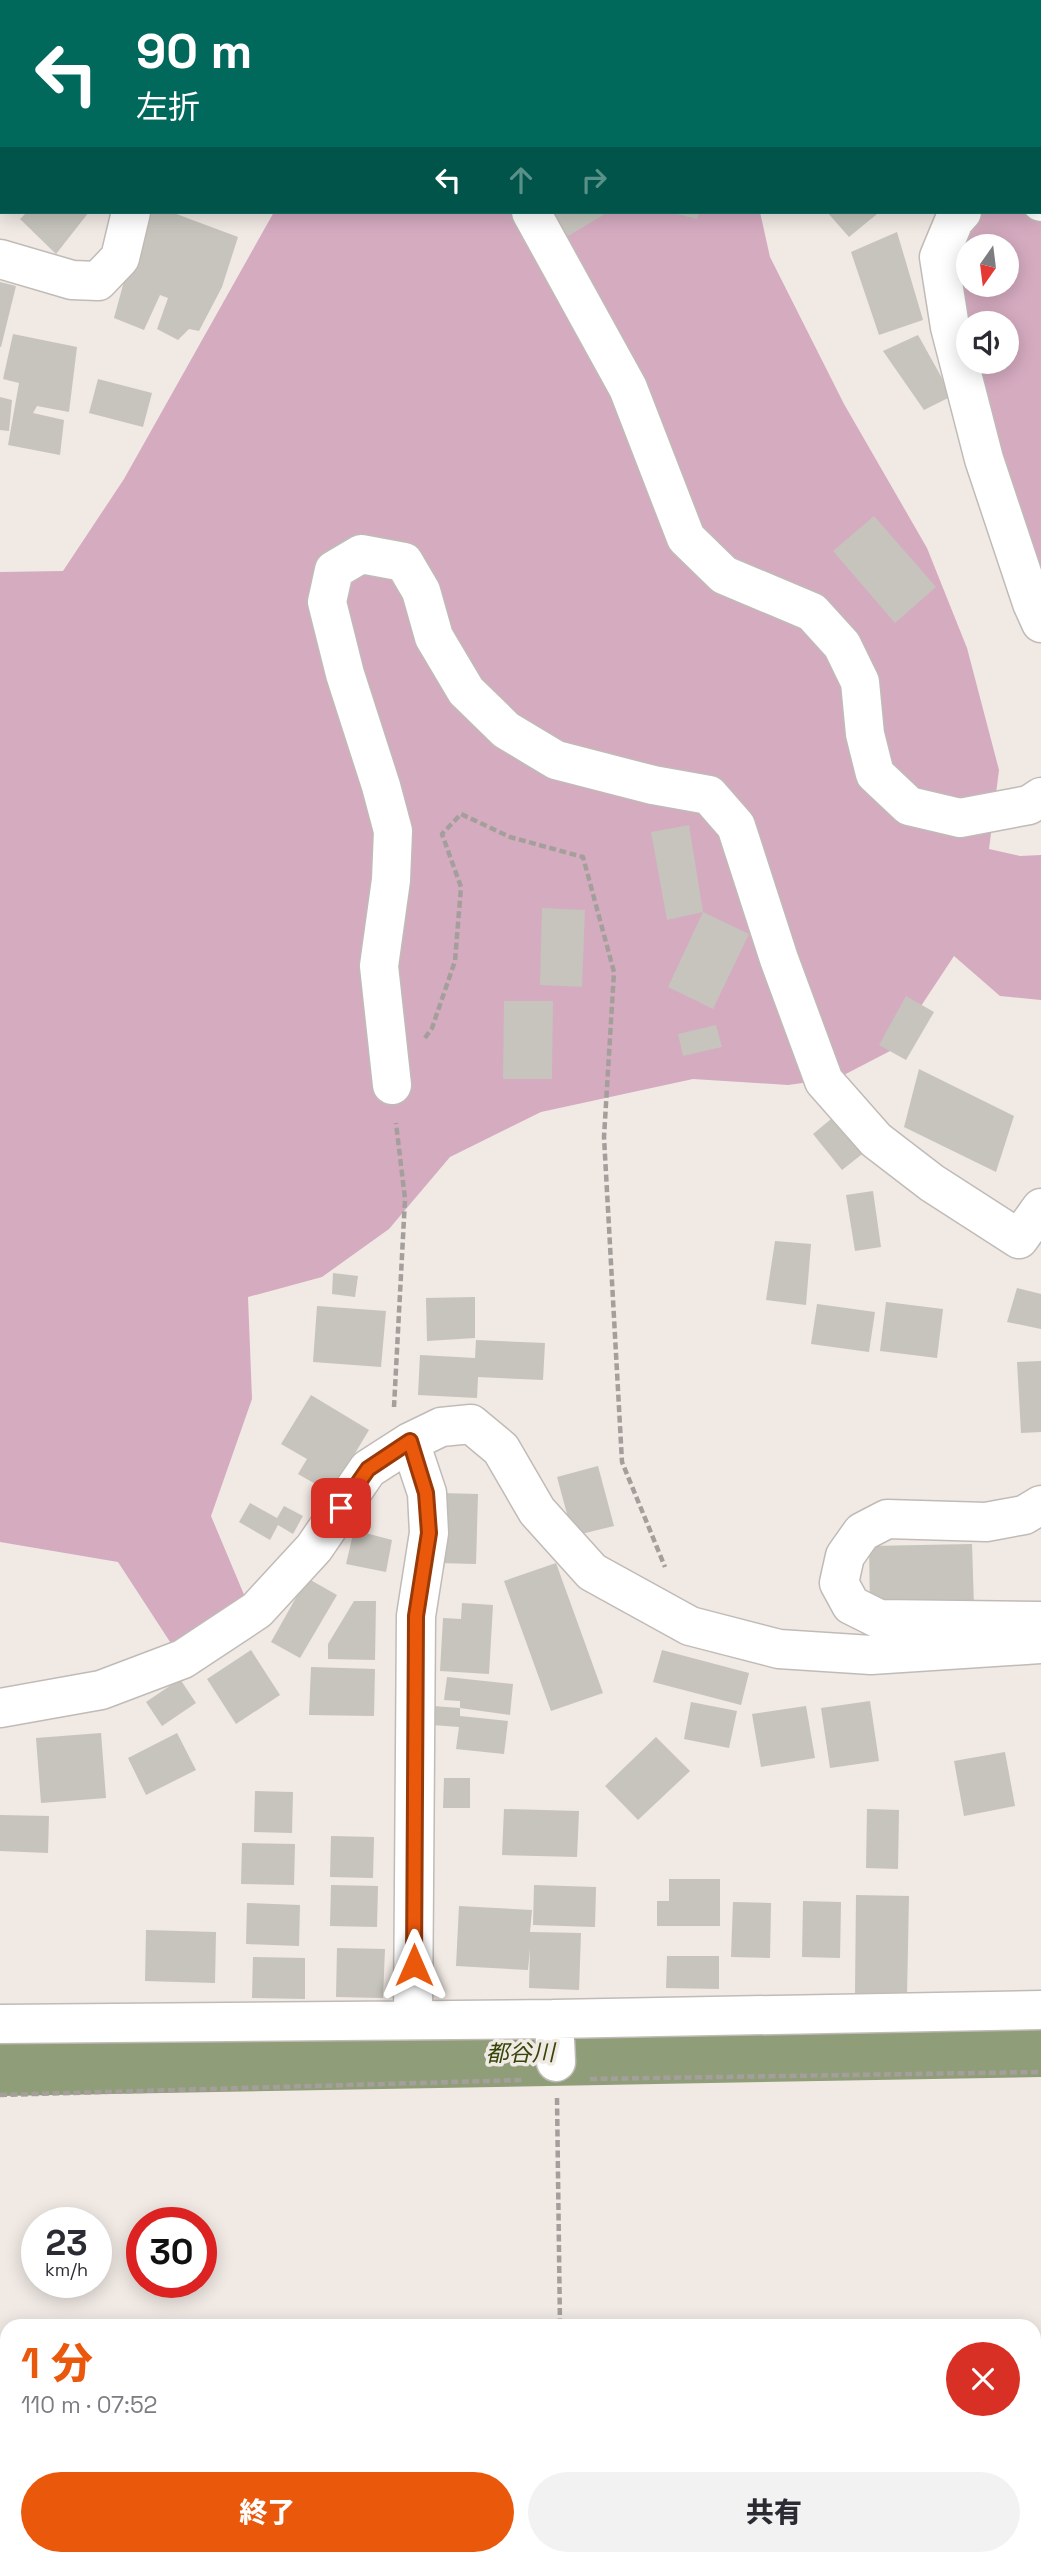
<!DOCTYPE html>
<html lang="ja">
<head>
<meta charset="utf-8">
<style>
  :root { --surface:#fff; --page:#f2f2f3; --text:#2b2b33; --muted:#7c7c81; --accent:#ea580c }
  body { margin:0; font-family:"Space Grotesk","Noto Sans JP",sans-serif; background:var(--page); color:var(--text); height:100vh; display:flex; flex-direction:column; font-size:26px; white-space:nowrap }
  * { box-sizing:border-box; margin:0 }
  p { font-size:23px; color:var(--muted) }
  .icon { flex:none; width:38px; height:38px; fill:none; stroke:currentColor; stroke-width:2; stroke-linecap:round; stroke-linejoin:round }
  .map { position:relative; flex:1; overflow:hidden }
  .panel { position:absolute; left:0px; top:2319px; width:1041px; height:247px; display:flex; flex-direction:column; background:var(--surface); border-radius:21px 21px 0 0; box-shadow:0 4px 18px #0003 }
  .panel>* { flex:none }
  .banner { position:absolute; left:0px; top:0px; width:1041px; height:214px; box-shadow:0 4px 18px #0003; background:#00695c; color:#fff; overflow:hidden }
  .needle { width:46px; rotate:194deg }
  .tools { position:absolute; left:956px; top:234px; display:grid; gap:14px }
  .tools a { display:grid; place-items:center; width:63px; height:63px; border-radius:50%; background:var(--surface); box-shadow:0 4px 18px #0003; font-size:35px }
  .speed { position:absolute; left:21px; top:2207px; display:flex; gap:14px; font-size:35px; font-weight:700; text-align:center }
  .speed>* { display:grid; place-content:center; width:91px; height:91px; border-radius:50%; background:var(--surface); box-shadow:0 4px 18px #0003; line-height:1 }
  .speed small { font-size:18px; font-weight:400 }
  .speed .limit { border:10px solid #d22; background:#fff; color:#111 }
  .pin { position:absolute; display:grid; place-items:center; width:60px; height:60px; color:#fff; margin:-30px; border-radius:14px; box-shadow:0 4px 10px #0006 }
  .me { position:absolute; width:77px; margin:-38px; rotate:0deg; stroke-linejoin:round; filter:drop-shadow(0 0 5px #0008) }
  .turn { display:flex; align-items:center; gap:24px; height:147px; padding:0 21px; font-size:32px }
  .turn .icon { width:91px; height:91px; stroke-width:2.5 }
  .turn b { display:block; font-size:49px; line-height:60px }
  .lanes { display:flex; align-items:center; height:66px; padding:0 21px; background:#0003; justify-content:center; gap:35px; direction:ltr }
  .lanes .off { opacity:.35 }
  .round { display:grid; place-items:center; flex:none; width:74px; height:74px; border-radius:37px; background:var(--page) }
  .headline { display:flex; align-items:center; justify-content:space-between; height:119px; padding:0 21px }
  h1 { font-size:42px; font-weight:800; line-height:52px; color:var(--accent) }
  .button { display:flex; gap:14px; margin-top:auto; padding:14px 21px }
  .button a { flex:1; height:80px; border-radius:42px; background:var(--accent); color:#fff; font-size:28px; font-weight:800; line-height:80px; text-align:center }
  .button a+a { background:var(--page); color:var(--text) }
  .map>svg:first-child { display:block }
  .forest { fill:#d5abc0; fill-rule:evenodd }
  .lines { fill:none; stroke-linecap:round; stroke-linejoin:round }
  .river { stroke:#8f9d78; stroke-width:68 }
  .building { fill:#c6c4bd }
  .street-casing { stroke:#c1bbb7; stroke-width:41 }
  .path { stroke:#a59f9c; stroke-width:4.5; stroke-dasharray:7 3.5; stroke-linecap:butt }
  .street { stroke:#fff; stroke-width:38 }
  .route-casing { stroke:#983908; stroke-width:18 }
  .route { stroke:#ea580c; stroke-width:12 }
  .labels { text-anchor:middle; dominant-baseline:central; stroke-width:7; stroke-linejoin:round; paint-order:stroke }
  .water-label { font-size:23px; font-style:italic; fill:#364709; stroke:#f0e9e4 }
</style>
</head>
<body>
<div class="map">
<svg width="1041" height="2565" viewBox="0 0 1041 2565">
  <rect width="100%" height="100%" fill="#f0e9e4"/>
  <path class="forest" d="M 289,0 L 1041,0 L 1041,40 L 1040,2 Z
    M 1040,201 L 1041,202 L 1041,623 L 1032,603 L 984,459 L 950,327 L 939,257 L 954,221 L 962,212 L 1040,212 ZM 968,247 L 1006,247 L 1006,285 L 968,285 ZM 968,324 L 1006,324 L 1006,362 L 968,362 Z
    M 274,212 L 760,212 L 770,257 L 844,404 L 927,548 L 967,648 L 999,770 L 989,849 L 1020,856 L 1041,855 L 1041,1000 L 1000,996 L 954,956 L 892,1050 L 838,1078 L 788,1085 L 693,1079 L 541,1112 L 450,1157 L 389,1229 L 322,1277 L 248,1297 L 252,1399 L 211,1516 L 245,1597 L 174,1648 L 118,1562 L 0,1542 L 0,572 L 63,571 L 124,479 Z"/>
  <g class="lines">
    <path class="river" d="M 0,2062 L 1041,2043"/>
  </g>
  <path class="building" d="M 27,212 L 89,212 L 56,254 L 20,219 Z
    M 143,212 L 171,212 L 238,237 L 222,287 L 199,331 L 189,329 L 178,340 L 157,329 L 168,298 L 160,295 L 144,330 L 114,318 Z
    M 546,212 L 603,212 L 605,214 L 563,239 Z
    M 669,212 L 699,212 L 697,219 Z
    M 827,212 L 875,212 L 877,214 L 849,237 Z
    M 897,232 L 923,320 L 879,335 L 851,252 Z
    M 0,282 L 16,286 L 1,347 L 0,347 Z
    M 13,334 L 77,347 L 69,412 L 37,406 L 33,413 L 64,420 L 60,455 L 8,445 L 19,383 L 3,379 Z
    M 918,335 L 952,396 L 924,410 L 883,351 Z
    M 98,379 L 152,393 L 143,427 L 89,413 Z
    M 0,397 L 12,400 L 9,431 L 0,430 Z
    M 874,516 L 936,587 L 895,623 L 833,551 Z
    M 689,825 L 703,912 L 749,934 L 713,1009 L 668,987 L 703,912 L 667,920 L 651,832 Z
    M 542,908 L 585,910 L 582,987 L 540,985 Z
    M 906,996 L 934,1012 L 906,1060 L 879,1045 Z
    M 504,1001 L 553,1001 L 552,1079 L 503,1079 Z
    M 716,1025 L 722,1047 L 683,1056 L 678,1034 Z
    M 919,1069 L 1014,1116 L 996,1172 L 904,1127 Z
    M 842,1110 L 871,1147 L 842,1170 L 813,1134 Z
    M 873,1191 L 881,1247 L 855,1251 L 846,1195 Z
    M 775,1241 L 811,1244 L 806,1305 L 766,1300 Z
    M 333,1273 L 358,1276 L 355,1297 L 332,1294 Z
    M 1017,1288 L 1041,1294 L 1041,1329 L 1007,1322 Z
    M 475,1297 L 475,1338 L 427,1341 L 426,1298 Z
    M 886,1302 L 943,1309 L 937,1358 L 880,1351 Z
    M 817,1304 L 875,1312 L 869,1352 L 811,1344 Z
    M 317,1306 L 386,1311 L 381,1367 L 313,1362 Z
    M 476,1340 L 545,1343 L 543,1380 L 478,1377 L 477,1398 L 418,1395 L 420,1355 L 475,1358 Z
    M 1041,1361 L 1041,1432 L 1021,1433 L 1017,1362 Z
    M 311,1395 L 369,1430 L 331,1493 L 298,1474 L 307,1459 L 281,1444 Z
    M 598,1466 L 614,1526 L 573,1536 L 557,1477 Z
    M 440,1493 L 478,1494 L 476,1564 L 438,1563 Z
    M 250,1503 L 277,1518 L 284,1506 L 303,1516 L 293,1534 L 278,1525 L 270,1540 L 239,1522 Z
    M 354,1530 L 392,1540 L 386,1572 L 346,1564 Z
    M 972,1544 L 974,1607 L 870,1609 L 869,1546 Z
    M 556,1563 L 603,1693 L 551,1711 L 504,1581 Z
    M 307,1578 L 337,1595 L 300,1658 L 271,1642 Z
    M 354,1601 L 376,1601 L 375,1660 L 328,1659 L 328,1644 Z
    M 462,1603 L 493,1605 L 489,1674 L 440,1671 L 443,1618 L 461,1619 Z
    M 251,1650 L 280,1695 L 236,1724 L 207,1679 Z
    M 662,1650 L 749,1673 L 741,1705 L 653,1682 Z
    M 311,1667 L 375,1669 L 374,1716 L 309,1715 Z
    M 447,1677 L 513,1684 L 510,1715 L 460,1708 L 460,1716 L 508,1721 L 504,1754 L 456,1749 L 459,1727 L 432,1725 L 433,1706 L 460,1708 L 460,1701 L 444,1700 Z
    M 180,1679 L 196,1703 L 162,1726 L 146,1702 Z
    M 870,1701 L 879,1761 L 830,1768 L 821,1708 Z
    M 691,1702 L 737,1711 L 729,1748 L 684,1739 Z
    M 806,1706 L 815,1758 L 761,1767 L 752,1714 Z
    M 101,1733 L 106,1798 L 41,1803 L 36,1738 Z
    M 177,1733 L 196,1770 L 146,1795 L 128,1758 Z
    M 656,1737 L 690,1771 L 638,1820 L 605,1786 Z
    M 1005,1752 L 1015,1806 L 964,1816 L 954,1761 Z
    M 444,1778 L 470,1778 L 470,1808 L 443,1808 Z
    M 255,1791 L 293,1792 L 292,1833 L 254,1832 Z
    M 504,1809 L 579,1811 L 577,1857 L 502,1855 Z
    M 867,1809 L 899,1810 L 898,1869 L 866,1868 Z
    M 0,1815 L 49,1816 L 48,1853 L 0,1851 Z
    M 331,1836 L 374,1837 L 373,1878 L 330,1877 Z
    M 242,1843 L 295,1844 L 294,1885 L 241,1884 Z
    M 669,1879 L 720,1879 L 720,1926 L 657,1926 L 657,1901 L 669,1901 Z
    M 331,1885 L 378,1886 L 377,1927 L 330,1926 Z
    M 534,1885 L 596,1887 L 595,1927 L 533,1925 Z
    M 856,1895 L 909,1896 L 907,1995 L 855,1994 Z
    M 803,1901 L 841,1902 L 840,1958 L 802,1957 Z
    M 733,1902 L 771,1903 L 770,1958 L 731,1957 Z
    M 247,1903 L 300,1905 L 299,1946 L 246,1944 Z
    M 459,1906 L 532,1910 L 530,1932 L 581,1933 L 579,1990 L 529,1988 L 530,1948 L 528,1970 L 456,1966 Z
    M 146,1930 L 216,1932 L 215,1983 L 145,1981 Z
    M 337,1948 L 385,1949 L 383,1998 L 336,1997 Z
    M 667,1956 L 719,1956 L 719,1989 L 666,1988 Z
    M 253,1957 L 305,1958 L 305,1999 L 252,1998 Z
    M 0,2415 L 7,2415 L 7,2558 L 138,2558 L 139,2565 L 0,2565 Z
    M 151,2558 L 287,2558 L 287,2565 L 151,2565 Z
    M 299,2558 L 432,2558 L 432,2565 L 300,2565 Z
    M 451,2558 L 547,2558 L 547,2565 L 451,2565 Z"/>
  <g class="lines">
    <g class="street-casing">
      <path id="street" d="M 1040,201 L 1041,202
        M 531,212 L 628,388 L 686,538 L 724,575 L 812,612 L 842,645 L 860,682 L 865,734 L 875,774 L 909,806 L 960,818 L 1029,805 L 1041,797
        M 962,212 L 954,221 L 939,257 L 950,327 L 984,459 L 1032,603 L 1041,623
        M 0,259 L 72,280 L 98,281 L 120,258 L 131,212
        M 392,1085 L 379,966 L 391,880 L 393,831 L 381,786 L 345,674 L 327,602 L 334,570 L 361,554 L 404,562 L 421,591 L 434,637 L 466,691 L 506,730 L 556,760 L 653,785 L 709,795 L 736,826 L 779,959 L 824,1081 L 876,1140 L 932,1183 L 1019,1239 L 1041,1208
        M 410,1442 L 427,1493 L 429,1533 L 416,1616 L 413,2018
        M 1041,1505 L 1024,1515 L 986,1522 L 887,1519 L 862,1532 L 845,1556 L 839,1583 L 851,1605 L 879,1619 L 1041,1621
        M 0,1708 L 101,1690 L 183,1659 L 257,1610 L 314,1548 L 368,1469 L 410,1442 L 441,1427 L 471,1424 L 501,1449 L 537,1511 L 592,1572 L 690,1626 L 779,1649 L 871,1655 L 1041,1644
        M 554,2019 L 556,2062
        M 0,2024 L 554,2019 L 1041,2010"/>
    </g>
    <path class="path" d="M 167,2 L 167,0
      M 425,1038 L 432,1028 L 455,961 L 461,887 L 442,834 L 461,814 L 510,837 L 583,857 L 614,972 L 604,1137 L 622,1462 L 665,1567
      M 394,1407 L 405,1199 L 396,1123
      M 590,2079 L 1041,2072
      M 0,2095 L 522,2080
      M 557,2098 L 560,2326
      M 564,2558 L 564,2565"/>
    <use href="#street" class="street"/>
  </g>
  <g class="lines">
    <g class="route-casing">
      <path id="route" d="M 341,1508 L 368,1469 L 410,1441 L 426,1493 L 429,1533 L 416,1616 L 414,1965"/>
    </g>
    <use href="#route" class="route"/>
  </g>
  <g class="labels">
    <g class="water-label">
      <text transform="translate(520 2053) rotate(-1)">都谷川</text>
    </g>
  </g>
</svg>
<div class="tools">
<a><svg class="needle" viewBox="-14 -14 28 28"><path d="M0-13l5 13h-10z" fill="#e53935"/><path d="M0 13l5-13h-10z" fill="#7c7c81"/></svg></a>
<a><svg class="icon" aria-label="sound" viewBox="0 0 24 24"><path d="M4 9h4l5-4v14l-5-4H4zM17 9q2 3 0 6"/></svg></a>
</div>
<div class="speed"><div>23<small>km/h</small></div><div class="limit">30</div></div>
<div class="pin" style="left:341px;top:1508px;background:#d93025"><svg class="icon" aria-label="arrive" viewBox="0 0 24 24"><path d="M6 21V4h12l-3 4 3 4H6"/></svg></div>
<svg class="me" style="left:414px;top:1965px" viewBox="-20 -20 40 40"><path d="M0-17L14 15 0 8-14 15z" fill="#ea580c" stroke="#fff" stroke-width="4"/></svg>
<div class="banner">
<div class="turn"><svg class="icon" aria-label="left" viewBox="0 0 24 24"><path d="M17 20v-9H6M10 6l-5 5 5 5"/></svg><div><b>90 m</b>左折</div></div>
<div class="lanes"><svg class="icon" aria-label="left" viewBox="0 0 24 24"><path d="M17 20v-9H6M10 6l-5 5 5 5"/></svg><svg class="icon off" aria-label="ahead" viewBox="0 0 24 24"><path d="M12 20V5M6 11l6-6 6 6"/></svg><svg class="icon off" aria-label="right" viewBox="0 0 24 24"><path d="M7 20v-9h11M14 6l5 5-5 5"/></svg></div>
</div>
<section class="panel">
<div class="headline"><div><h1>1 分</h1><p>110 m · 07:52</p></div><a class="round" style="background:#d93025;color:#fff"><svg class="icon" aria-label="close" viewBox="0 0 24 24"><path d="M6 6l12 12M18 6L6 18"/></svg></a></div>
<div class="button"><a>終了</a><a>共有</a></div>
</section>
</div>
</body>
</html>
